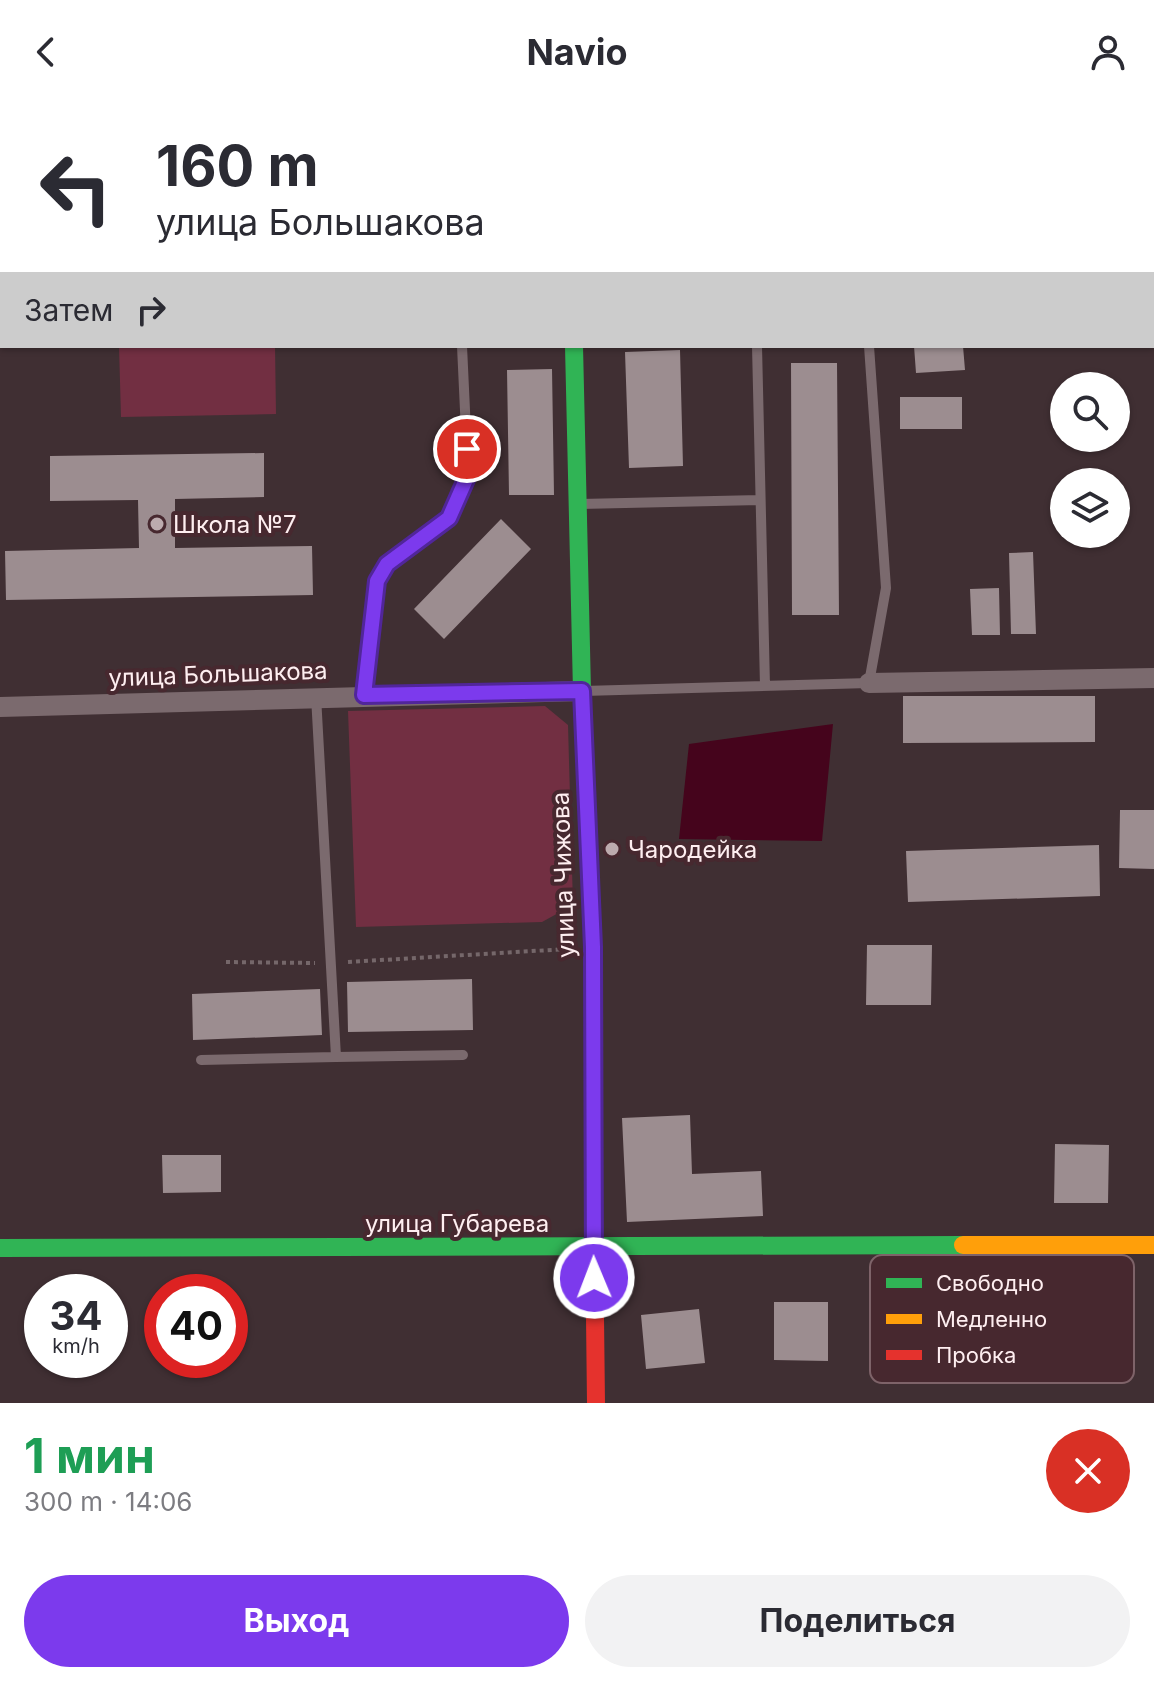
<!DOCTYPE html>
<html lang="ru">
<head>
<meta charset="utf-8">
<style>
  :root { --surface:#fff; --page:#f2f2f3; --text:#2b2b33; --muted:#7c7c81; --accent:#7c3aed }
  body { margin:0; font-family:Inter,sans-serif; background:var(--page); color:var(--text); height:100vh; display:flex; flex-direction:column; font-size:30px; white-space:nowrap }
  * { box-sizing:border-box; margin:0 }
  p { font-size:26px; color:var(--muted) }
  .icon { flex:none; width:44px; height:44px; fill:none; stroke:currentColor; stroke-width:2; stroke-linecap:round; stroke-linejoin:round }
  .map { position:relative; height:1299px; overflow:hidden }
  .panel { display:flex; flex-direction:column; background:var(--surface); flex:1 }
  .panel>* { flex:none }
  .top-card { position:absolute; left:0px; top:0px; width:1154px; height:244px; box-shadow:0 2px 6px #0004; background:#fff; color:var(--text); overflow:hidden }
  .controls { position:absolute; left:1050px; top:268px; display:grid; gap:16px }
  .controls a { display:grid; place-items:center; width:80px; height:80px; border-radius:50%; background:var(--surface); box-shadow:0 2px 6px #0004; font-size:40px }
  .speed { position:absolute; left:24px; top:1170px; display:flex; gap:16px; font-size:40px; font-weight:700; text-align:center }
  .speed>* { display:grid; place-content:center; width:104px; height:104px; border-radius:50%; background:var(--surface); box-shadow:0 2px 6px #0004; line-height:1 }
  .speed small { font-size:20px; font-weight:400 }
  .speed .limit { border:12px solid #d22; background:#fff; color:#111 }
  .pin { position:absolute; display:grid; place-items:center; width:68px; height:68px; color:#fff; margin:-34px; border:4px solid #fff; border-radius:50%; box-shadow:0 2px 8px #0007 }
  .me { position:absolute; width:88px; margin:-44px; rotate:359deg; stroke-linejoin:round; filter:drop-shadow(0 0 6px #0008) }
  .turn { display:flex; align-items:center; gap:28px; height:168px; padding:0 24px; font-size:36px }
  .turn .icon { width:104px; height:104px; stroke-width:2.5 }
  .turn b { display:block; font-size:56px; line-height:68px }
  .then { display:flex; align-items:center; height:76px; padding:0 24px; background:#0003; gap:16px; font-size:30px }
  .round { display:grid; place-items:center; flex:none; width:84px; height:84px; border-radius:42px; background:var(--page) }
  .head { display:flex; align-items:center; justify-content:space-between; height:136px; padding:0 24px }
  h1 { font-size:48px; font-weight:700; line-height:60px; color:#1e9e55 }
  .button { display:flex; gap:16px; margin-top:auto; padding:16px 24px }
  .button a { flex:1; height:92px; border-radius:48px; background:var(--accent); color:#fff; font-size:32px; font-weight:700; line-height:92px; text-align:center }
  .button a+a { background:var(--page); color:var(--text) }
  header { display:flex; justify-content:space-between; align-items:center; height:104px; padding:0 24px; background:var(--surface); font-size:36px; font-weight:700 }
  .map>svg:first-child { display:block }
  .green { fill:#722f42 }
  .water { fill:#45041c }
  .building { fill:#9c8d90 }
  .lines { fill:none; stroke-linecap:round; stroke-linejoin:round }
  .path { stroke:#75676a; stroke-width:4; stroke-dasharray:4 4; stroke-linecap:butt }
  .lane { stroke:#7b6a6e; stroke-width:10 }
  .street { stroke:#7b6a6e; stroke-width:20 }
  .fast { stroke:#30b455; stroke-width:18 }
  .slow { stroke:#ff9f0a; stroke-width:18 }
  .jam { stroke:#e5322d; stroke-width:18 }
  .route-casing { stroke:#51269a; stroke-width:20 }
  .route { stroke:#7c3aed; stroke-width:14 }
  .poi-dot { fill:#bcabae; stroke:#47282f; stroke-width:3 }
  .labels { text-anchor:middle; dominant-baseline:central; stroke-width:8; stroke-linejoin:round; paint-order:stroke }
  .poi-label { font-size:24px; fill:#feeef0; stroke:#47282f; text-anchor:start }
  .street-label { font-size:24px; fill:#feeef0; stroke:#47282f }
  .key { fill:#47282f; stroke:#7e6369; stroke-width:2 }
  .key-label { font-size:22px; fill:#feeef0 }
</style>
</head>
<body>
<header><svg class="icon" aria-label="back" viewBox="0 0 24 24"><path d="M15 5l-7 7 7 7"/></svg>Navio<svg class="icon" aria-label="person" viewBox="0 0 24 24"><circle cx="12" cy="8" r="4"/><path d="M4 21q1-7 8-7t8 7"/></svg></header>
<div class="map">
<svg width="1154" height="1299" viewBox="0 0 1154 1299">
  <rect width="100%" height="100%" fill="#402f33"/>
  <path class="green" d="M 119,242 L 275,242 L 276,310 L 121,313 Z
    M 545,602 L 568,621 L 573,801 L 542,818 L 356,823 L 348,607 Z"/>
  <path class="water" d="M 833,620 L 822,737 L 679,735 L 689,640 Z"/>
  <path class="building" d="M 914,242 L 963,242 L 965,266 L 916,269 Z
    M 680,246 L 683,362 L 629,364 L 625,248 Z
    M 791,259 L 837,259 L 839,511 L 792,511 Z
    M 552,265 L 554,391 L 509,391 L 507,266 Z
    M 900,293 L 962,293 L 962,325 L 900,325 Z
    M 264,349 L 264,393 L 175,395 L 175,444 L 312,442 L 313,491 L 6,496 L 5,447 L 139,444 L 138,396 L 50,397 L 50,352 Z
    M 501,415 L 531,445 L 444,535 L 414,505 Z
    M 1033,448 L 1036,530 L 1011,530 L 1009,449 Z
    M 999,484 L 1000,531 L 972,531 L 970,485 Z
    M 903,592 L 1095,592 L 1095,638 L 903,639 Z
    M 1120,706 L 1154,706 L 1154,765 L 1119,764 Z
    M 1099,741 L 1100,792 L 908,798 L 906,747 Z
    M 867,841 L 932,841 L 931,901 L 866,901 Z
    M 472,875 L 473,926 L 348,928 L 347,878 Z
    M 320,885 L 322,931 L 193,936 L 192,890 Z
    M 690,1011 L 692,1070 L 761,1067 L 763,1112 L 627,1118 L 622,1014 Z
    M 1055,1040 L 1109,1041 L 1108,1099 L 1054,1099 Z
    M 162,1051 L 221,1051 L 221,1088 L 163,1089 Z
    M 774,1198 L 828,1198 L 828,1257 L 774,1256 Z
    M 699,1205 L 705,1259 L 646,1265 L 641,1211 Z"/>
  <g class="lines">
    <path class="path" d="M 226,858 L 315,859
      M 348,858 L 567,845"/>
    <path class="lane" d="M 757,242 L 765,582
      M 580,400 L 760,396
      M 583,587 L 869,579 L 886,484 L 869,242
      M 364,591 L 377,477 L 387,460 L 449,414 L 468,371 L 462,242
      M 336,953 L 463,951
      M 201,956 L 336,953 L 316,592"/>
    <path class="street" d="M 570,0 L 570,2
      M 0,63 L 2,63
      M 869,579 L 1154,574
      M 0,603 L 582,587"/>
    <path class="fast" d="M 574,242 L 582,587 L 593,843 L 593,1040
      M 0,1144 L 963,1141"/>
    <path class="slow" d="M 963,1141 L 1154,1141"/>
    <path class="jam" d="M 593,1040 L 596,1299"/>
  </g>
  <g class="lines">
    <g class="route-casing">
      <path id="route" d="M 467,345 L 468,371 L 449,414 L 387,460 L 377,477 L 364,591 L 582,587 L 593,843 L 594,1174"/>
    </g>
    <use href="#route" class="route"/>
  </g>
  <g class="poi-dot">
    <circle cx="157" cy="420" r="8"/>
    <circle cx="612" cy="745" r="8"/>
  </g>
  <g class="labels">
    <g class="poi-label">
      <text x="173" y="420">Школа №7</text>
      <text x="628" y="745">Чародейка</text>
    </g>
    <g class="street-label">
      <text transform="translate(218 570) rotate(-2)">улица Большакова</text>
      <text transform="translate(563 771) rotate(-92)">улица Чижова</text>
      <text x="457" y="1119">улица Губарева</text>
    </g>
  </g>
  <rect x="870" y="1151" width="264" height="128" rx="12" class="key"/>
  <rect x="886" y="1174" width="36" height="10" fill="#30b455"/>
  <rect x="886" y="1210" width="36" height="10" fill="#ff9f0a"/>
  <rect x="886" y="1246" width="36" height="10" fill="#e5322d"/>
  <g class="key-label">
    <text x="936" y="1187">Свободно</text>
    <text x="936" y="1223">Медленно</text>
    <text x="936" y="1259">Пробка</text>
  </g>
</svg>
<div class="controls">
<a><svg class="icon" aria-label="search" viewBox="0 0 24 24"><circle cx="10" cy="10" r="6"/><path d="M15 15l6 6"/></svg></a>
<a><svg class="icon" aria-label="layers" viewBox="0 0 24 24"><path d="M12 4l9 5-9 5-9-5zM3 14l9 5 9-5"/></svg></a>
</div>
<div class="speed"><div>34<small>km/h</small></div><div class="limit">40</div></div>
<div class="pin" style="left:467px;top:345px;background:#d93025"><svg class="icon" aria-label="arrive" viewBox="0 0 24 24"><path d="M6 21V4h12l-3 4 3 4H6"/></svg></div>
<svg class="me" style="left:594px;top:1174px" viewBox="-20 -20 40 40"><circle r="17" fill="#7c3aed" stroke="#fff" stroke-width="3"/><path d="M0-11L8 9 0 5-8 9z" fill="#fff"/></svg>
<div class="top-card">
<div class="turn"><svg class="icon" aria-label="left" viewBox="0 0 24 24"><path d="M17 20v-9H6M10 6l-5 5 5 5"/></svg><div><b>160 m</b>улица Большакова</div></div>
<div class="then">Затем<svg class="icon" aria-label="right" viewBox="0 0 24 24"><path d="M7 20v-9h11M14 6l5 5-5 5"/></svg></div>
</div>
</div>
<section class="panel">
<div class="head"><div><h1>1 мин</h1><p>300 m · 14:06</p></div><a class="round" style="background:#d93025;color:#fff"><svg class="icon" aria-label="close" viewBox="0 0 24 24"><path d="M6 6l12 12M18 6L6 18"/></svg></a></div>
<div class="button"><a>Выход</a><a>Поделиться</a></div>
</section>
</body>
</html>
